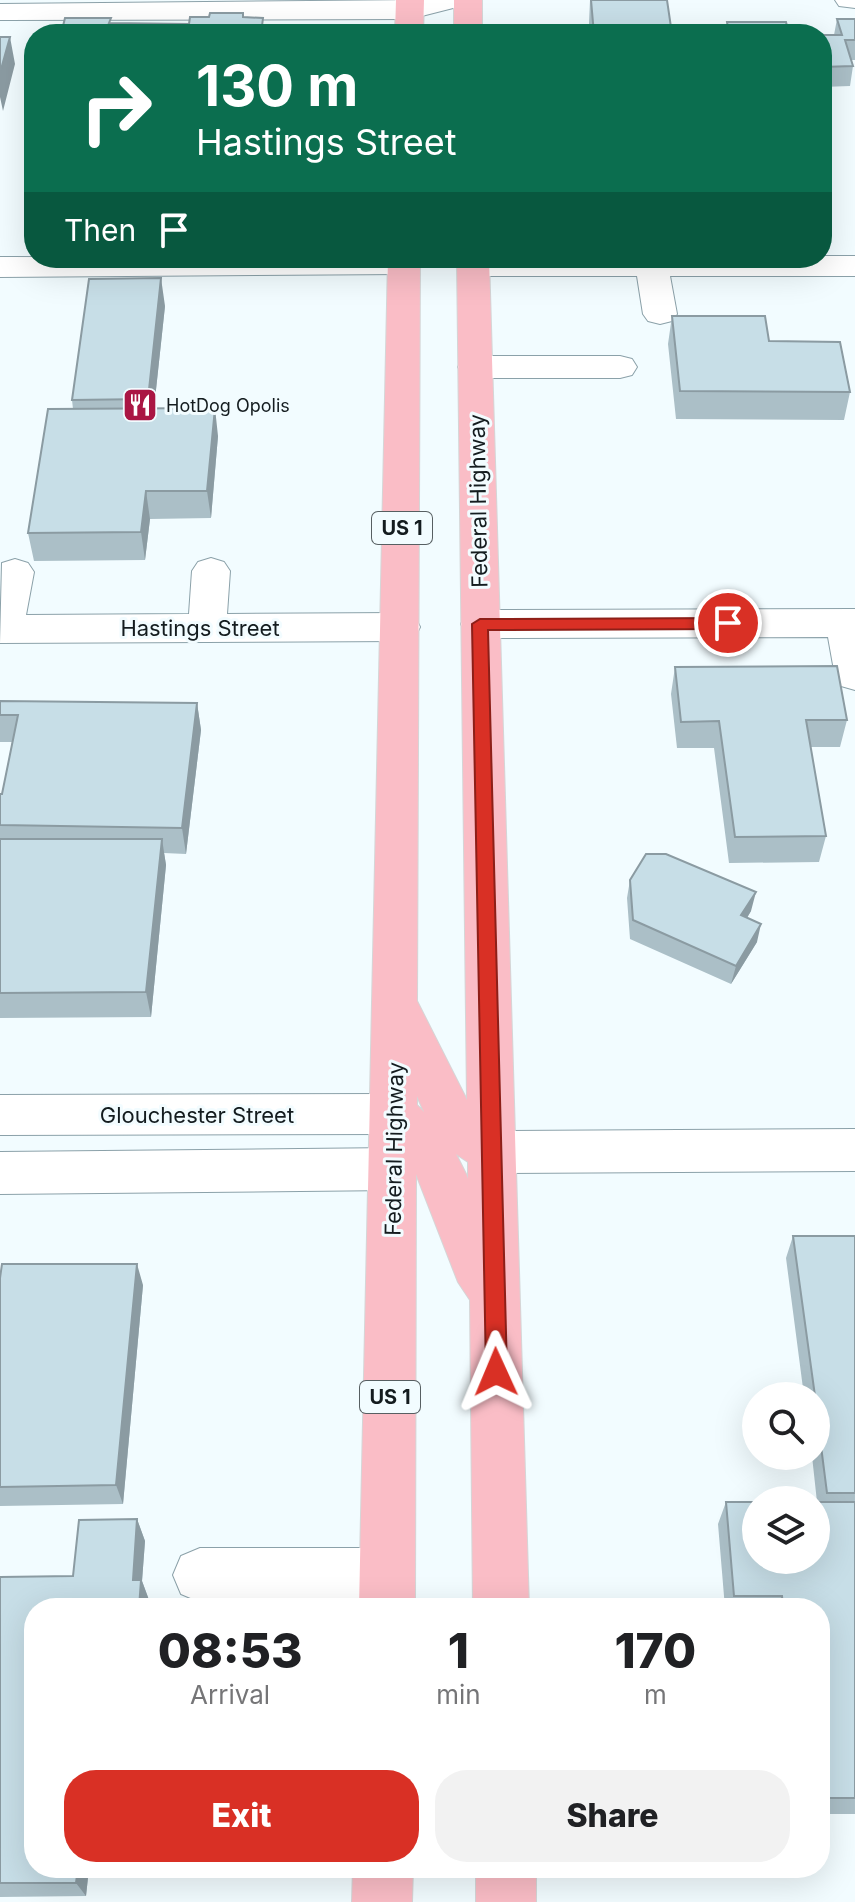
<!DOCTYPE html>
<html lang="en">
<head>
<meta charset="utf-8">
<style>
  :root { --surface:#fff; --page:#f2f2f2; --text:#202124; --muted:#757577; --accent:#d93025 }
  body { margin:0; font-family:Inter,sans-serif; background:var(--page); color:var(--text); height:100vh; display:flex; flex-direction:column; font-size:30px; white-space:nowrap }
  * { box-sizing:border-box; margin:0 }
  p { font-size:26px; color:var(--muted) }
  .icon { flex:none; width:44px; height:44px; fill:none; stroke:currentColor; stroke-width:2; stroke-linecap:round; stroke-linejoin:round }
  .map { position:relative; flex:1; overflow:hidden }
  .sheet { position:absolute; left:24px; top:1598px; width:806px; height:280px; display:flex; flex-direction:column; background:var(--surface); border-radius:32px; box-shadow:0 8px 32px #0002 }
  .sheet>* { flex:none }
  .hud { position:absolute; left:24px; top:24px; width:808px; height:244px; border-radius:32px; box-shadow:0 8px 32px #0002; background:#0b6e4f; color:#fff; overflow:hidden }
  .buttons { position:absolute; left:742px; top:1382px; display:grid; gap:16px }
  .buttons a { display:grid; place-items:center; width:88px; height:88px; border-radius:50%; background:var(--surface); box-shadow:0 8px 32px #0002; font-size:40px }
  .pin { position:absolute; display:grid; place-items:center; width:68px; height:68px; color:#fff; margin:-34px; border:4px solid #fff; border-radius:50%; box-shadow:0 2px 8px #0007 }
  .me { position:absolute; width:88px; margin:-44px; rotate:359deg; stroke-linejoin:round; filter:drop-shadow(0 0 6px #0008) }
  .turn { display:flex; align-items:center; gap:28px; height:168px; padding:0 40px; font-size:36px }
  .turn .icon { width:104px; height:104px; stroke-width:2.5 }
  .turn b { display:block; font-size:56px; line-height:68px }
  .then { display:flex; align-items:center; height:76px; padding:0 40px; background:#0003; gap:16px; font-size:30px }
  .eta { display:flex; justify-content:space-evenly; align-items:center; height:136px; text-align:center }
  .eta b { font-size:48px; font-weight:800; line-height:56px }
  .action { display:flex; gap:16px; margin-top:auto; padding:16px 40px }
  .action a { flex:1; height:92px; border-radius:32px; background:var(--accent); color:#fff; font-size:32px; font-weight:800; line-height:92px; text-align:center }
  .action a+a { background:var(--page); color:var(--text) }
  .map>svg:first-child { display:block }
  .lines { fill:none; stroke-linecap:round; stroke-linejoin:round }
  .minor-casing { stroke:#8ba1a9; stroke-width:2 }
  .major-casing { stroke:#d5d6d7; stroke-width:2 }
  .minor { fill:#fff; fill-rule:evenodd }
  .major { fill:#fabdc6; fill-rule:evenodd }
  .wall { fill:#abbfc7 }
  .shaded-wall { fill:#8b9ba2 }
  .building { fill:#c7dee7; stroke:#8b9ba2; stroke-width:2 }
  .route { fill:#d93025; stroke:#8d1f18; stroke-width:2 }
  .labels { text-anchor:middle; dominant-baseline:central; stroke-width:6; stroke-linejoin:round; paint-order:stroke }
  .far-poi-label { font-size:18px; fill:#141c1f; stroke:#f2fcff; text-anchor:start }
  .shield { fill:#f2fcff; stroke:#575f62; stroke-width:2 }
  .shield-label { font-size:20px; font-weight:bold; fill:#141c1f }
  .street-label { font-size:22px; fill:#141c1f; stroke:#f2fcff }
</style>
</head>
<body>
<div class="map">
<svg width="855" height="1902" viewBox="0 0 855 1902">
  <rect width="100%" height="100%" fill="#f2fcff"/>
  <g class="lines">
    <g class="minor-casing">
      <path id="minor" d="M 419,0 L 465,0 L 461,6 L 410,19 L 0,20 L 0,4 Z
        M 835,0 L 855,0 L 855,8 L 839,6 Z
        M 822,256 L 855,256 L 855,276 L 670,276 L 677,314 L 672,321 L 660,324 L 648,321 L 643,314 L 637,276 L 473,276 L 462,273 L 457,266 L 466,258 Z
        M 0,257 L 416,258 L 420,264 L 415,271 L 404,274 L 0,277 Z
        M 475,356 L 620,356 L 632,359 L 637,367 L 632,375 L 620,378 L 475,378 L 463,375 L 458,367 L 463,359 Z
        M 211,558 L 224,562 L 230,571 L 227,614 L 401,613 L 415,617 L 420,627 L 415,637 L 401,641 L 0,643 L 2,563 L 15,559 L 28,563 L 34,572 L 26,615 L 189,614 L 192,571 L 198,562 Z
        M 855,609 L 855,690 L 841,686 L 835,676 L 828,637 L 480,638 L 466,634 L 461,624 L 466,614 L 480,610 Z
        M 394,1094 L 411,1100 L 417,1114 L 411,1128 L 394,1134 L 0,1135 L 0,1095 Z
        M 855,1129 L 855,1171 L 492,1173 L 475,1167 L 468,1152 L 475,1137 L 492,1131 Z
        M 394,1148 L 411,1154 L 418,1169 L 411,1184 L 394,1190 L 0,1194 L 0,1152 Z
        M 200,1548 L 387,1548 L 406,1556 L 414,1575 L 406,1594 L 387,1602 L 200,1602 L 181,1594 L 173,1575 L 181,1556 Z"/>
    </g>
    <g class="major-casing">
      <path id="major" d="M 396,0 L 424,0 L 423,34 L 395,34 Z
        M 454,0 L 482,0 L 482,34 L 454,34 Z
        M 388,258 L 420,258 L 417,1001 L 467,1100 L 457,258 L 489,258 L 529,1608 L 473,1608 L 470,1300 L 458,1282 L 416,1174 L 415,1608 L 359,1608 ZM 417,1096 L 424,1112 L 417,1105 ZM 456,1154 L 468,1162 L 468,1179 L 467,1176 Z
        M 353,1868 L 413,1868 L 412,1902 L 352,1902 Z
        M 476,1868 L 536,1868 L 536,1902 L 476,1902 Z"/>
    </g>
    <use href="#minor" class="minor"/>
    <use href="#major" class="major"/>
  </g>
  <path class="wall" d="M 590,0 L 667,0 L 672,34 L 589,34 L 589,23 Z
    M 837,19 L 855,19 L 855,60 L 851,60 L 853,66 L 850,86 L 822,87 L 822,35 L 834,35 Z
    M 34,151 L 34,218 L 32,218 L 26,185 Z
    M 165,306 L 154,408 L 218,436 L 211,518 L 150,519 L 145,560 L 34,561 L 28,533 L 73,409 L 72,400 Z
    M 672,316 L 769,341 L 850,392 L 844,420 L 676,419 L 668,344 Z
    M 675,667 L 847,720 L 840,747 L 810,747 L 826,836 L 819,862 L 729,863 L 714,748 L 677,748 L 671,694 Z
    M 0,701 L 197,703 L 201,730 L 186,854 L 164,853 L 166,865 L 151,1017 L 0,1018 L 0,794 L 2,794 L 12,742 L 0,742 Z
    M 630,880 L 751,911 L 747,918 L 757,942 L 731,984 L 630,939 L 627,898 Z
    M 793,1236 L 855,1236 L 855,1814 L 820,1814 L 820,1608 L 725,1608 L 718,1524 L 726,1502 L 817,1502 L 812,1456 L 816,1456 L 816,1396 L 804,1396 L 786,1258 Z
    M 0,1278 L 143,1285 L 123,1504 L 0,1506 Z
    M 137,1519 L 145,1541 L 142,1581 L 149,1600 L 148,1608 L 34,1608 L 34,1868 L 89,1868 L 86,1896 L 0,1897 L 0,1577 L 73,1576 Z"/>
  <path class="shaded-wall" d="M 10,37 L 15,64 L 3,111 L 0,97 L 0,73 Z
    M 161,278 L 165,306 L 152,427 L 148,399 Z
    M 215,408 L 218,436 L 211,518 L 207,491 Z
    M 146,491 L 150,519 L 145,560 L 141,532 Z
    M 197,703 L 201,730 L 186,854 L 182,828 Z
    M 162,839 L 166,865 L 151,1017 L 146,992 Z
    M 756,892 L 751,911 L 737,934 L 741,915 Z
    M 761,924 L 757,942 L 731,984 L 736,966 Z
    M 137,1264 L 143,1285 L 123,1504 L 116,1485 Z
    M 137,1519 L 145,1541 L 142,1581 L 149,1600 L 148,1608 L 139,1608 L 133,1580 Z
    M 78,1868 L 89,1868 L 86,1896 L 76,1883 Z"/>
  <path class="building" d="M 591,0 L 667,0 L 672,34 L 594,34 Z
    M 210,13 L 243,13 L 243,17 L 263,18 L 261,34 L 61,34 L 65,18 L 111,18 L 109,23 L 189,24 L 190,17 L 209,17 Z
    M 837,19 L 855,19 L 855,40 L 845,40 L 853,66 L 822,67 L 822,35 L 842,35 Z
    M 727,22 L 786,22 L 789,34 L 729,34 Z
    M 0,37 L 10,37 L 0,73 Z
    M 34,151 L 34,185 L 26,185 Z
    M 161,278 L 148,399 L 72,400 L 89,279 Z
    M 672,316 L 765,316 L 769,341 L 840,342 L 850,392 L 680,391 Z
    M 215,408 L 207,491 L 146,491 L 141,532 L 28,533 L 48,409 Z
    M 837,666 L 847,720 L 806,720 L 826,836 L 735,837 L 719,721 L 681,722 L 675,667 Z
    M 0,701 L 197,703 L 182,828 L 0,825 L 0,794 L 2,794 L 18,715 L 0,715 Z
    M 0,839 L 162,839 L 146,992 L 0,993 Z
    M 646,854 L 666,854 L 756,892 L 741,915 L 761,924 L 736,966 L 633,920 L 630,880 Z
    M 793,1236 L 855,1236 L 855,1493 L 827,1493 L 816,1407 L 816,1396 L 815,1396 Z
    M 2,1264 L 137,1264 L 116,1485 L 0,1487 L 0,1278 Z
    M 726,1502 L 756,1502 L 756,1560 L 816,1560 L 816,1502 L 855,1502 L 855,1798 L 820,1798 L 820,1608 L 783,1608 L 782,1596 L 734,1596 Z
    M 137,1519 L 133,1580 L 141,1580 L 139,1608 L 34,1608 L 34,1868 L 78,1868 L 76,1883 L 0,1883 L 0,1577 L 73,1576 L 79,1520 Z"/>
  <path class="route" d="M 728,618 L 736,623 L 728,629 L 488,630 L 507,1372 L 504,1379 L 496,1382 L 489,1379 L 486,1372 L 472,624 L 480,619 Z"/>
  <defs>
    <g id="restaurant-square" transform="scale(1.8)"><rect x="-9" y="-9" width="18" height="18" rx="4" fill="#aa1644" stroke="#f2fcff"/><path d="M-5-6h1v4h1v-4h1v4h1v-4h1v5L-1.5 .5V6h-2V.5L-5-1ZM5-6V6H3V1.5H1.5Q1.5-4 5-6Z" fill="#fff"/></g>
  </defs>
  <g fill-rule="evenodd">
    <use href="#restaurant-square" x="140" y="405"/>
  </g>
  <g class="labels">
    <g class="far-poi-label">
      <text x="166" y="405">HotDog Opolis</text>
    </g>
    <g class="shield">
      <rect x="372" y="512" width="60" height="32" rx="6"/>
      <rect x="360" y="1381" width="60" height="32" rx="6"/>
    </g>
    <g class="shield-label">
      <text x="402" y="528">US 1</text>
      <text x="390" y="1397">US 1</text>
    </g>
    <g class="street-label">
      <text transform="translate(478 501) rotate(-91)">Federal Highway</text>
      <text x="200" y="628">Hastings Street</text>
      <text x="197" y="1115">Glouchester Street</text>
      <text transform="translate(394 1149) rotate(-89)">Federal Highway</text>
    </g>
  </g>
</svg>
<div class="buttons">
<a><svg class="icon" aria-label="search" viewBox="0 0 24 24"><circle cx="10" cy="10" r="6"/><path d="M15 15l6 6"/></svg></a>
<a><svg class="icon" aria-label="layers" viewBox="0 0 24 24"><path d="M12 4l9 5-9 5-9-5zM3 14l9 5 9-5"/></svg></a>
</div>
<div class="pin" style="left:728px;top:623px;background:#d93025"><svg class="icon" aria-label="arrive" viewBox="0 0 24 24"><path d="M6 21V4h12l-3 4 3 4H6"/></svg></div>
<svg class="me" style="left:496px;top:1372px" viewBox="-20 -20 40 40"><path d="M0-17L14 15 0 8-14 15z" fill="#d93025" stroke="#fff" stroke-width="4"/></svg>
<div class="hud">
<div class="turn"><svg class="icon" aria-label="right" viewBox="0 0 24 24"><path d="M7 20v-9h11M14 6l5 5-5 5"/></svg><div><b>130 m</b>Hastings Street</div></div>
<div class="then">Then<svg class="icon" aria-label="arrive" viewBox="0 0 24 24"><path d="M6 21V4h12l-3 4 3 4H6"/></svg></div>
</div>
<section class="sheet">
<div class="eta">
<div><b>08:53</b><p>Arrival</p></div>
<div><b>1</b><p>min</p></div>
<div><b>170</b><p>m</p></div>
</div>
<div class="action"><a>Exit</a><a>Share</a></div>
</section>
</div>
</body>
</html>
